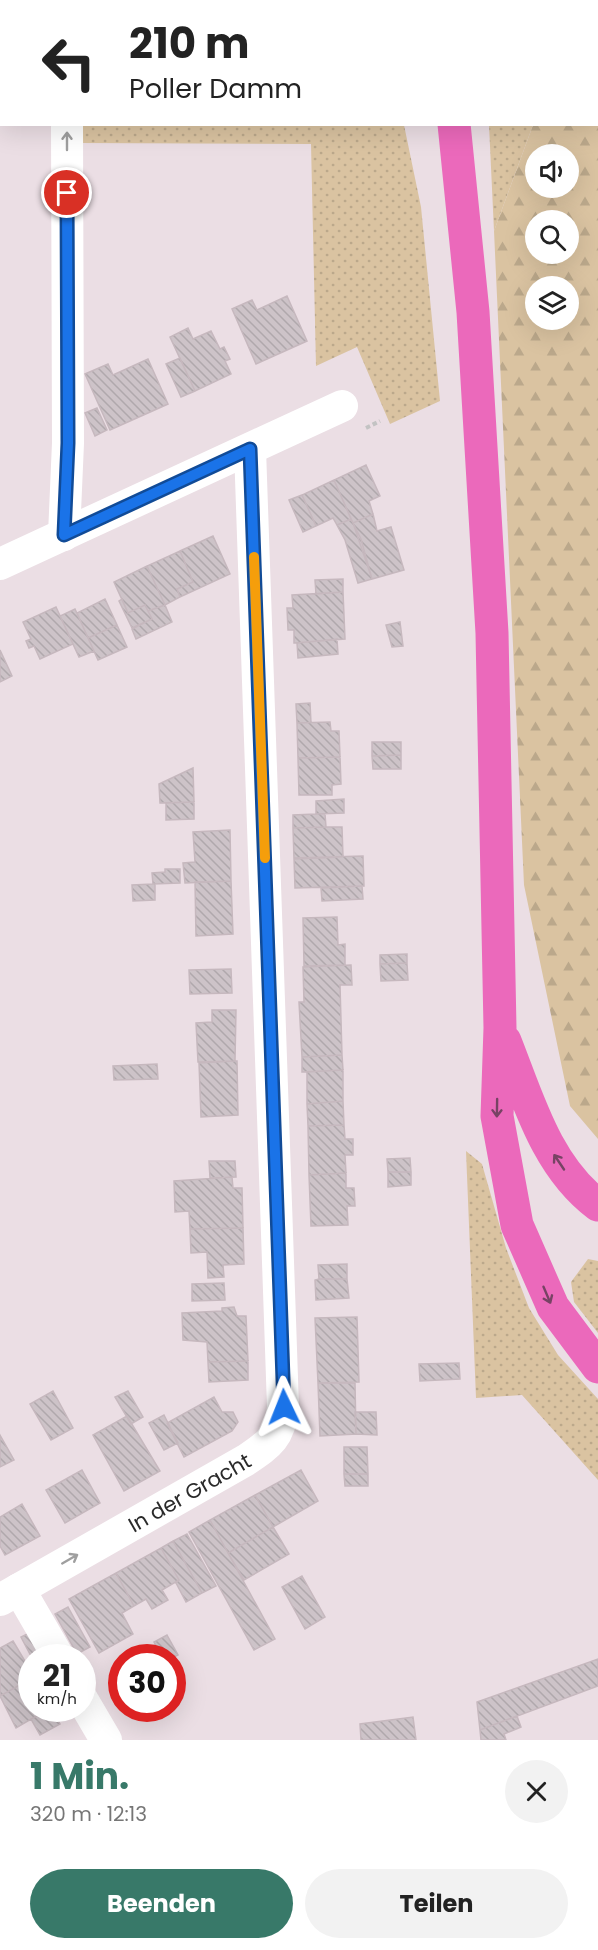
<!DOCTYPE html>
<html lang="de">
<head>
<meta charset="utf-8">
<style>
  :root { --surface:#fff; --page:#f2f2f2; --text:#222; --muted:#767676; --accent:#387969 }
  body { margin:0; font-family:Poppins,sans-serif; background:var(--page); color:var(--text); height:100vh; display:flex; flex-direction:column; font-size:22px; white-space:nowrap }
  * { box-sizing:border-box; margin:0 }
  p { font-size:20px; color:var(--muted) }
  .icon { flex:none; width:33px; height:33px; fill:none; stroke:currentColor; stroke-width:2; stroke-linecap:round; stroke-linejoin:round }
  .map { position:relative; height:1740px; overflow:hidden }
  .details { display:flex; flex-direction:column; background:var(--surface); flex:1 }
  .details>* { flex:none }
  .top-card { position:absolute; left:0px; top:0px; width:598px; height:126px; box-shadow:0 6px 24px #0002; background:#fff; color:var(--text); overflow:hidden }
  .fabs { position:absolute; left:525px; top:144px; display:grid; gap:12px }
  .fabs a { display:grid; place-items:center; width:54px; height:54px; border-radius:50%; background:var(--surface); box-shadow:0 6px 24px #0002; font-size:30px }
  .speed { position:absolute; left:18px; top:1644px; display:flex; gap:12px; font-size:30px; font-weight:700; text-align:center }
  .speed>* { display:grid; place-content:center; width:78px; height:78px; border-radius:50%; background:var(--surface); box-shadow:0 6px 24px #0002; line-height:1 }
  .speed small { font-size:15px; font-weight:400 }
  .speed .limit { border:9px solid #d22; background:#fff; color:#111 }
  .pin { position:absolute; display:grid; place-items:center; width:51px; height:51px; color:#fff; margin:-26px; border:3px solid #fff; border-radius:50%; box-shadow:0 2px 6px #0007 }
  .me { position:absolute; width:66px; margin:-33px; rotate:358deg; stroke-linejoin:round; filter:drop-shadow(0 0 4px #0008) }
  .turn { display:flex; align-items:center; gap:21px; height:126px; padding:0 30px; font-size:27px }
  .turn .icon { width:78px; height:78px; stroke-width:2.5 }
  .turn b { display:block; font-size:42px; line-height:51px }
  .round { display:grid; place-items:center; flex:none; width:63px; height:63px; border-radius:32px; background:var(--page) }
  .overview { display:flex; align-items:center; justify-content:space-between; height:102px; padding:0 30px }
  h1 { font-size:36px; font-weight:700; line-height:45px; color:var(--accent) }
  .action { display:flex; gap:12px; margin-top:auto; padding:12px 30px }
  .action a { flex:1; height:69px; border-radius:36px; background:var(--accent); color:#fff; font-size:24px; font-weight:700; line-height:69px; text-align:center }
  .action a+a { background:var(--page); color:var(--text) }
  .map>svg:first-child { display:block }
  .grass { fill:url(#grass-dots) }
  .forest { fill:url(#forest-firs); fill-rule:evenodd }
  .building { fill:url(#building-back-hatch); stroke:#c6b8be; stroke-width:1.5 }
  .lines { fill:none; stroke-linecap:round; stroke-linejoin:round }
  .path { stroke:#c3c3c3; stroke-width:4; stroke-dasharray:4.5 3; stroke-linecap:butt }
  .minor { stroke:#fff; stroke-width:32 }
  .highway { stroke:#eb69bb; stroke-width:33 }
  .oneway { stroke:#9f9f9f }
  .oneway2 { stroke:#774364 }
  .route-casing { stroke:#114b97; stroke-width:15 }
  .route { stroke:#1a73e8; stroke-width:10 }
  .slow { stroke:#f59e0b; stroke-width:10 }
  .labels { text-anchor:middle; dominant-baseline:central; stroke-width:4.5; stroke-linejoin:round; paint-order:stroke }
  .street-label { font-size:21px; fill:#2a2a2a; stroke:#fff }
</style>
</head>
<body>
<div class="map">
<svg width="598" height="1740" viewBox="0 0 598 1740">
  <defs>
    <pattern id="grass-dots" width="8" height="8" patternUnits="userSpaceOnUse" patternTransform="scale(1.5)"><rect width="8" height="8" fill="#dac3a1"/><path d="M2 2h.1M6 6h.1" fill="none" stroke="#bba88b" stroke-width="1.8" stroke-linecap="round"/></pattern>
    <pattern id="forest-firs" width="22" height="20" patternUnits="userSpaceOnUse" patternTransform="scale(1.5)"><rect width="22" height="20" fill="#dac3a1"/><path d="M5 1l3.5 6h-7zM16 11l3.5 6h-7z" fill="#bba88b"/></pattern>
    <pattern id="building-back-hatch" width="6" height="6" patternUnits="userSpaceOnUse" patternTransform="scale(1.5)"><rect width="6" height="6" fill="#cdc3c8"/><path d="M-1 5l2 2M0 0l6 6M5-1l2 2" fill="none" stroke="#b0a8ac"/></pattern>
  </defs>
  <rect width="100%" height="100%" fill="#ebdee4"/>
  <path class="grass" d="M 82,0 L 381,0 L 381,1 L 82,2 Z
    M 81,125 L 404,125 L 421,207 L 440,401 L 390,424 L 357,347 L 316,366 L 311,144 L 80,143 Z
    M 489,125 L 533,125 L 494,231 Z
    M 466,1151 L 482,1164 L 506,1248 L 529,1308 L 558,1355 L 598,1399 L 598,1480 L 522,1395 L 476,1398 Z
    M 588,1259 L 598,1261 L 598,1333 L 574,1302 L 571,1282 Z"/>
  <path class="forest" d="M 598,89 L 598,1139 L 570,1106 L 524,885 L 494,231 L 533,125 L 597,124 ZM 536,154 L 568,154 L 568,188 L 536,188 ZM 536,220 L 568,220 L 568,254 L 536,254 ZM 536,286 L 568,286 L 568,320 L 536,320 Z"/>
  <path class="building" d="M 287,296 L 307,341 L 256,364 L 232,309 L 252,300 L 257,310 Z
    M 188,328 L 193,339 L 211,331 L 220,349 L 224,347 L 230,359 L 225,361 L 231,374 L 195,391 L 170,337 Z
    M 180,358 L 195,391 L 181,397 L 166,364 Z
    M 148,359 L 168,404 L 110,430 L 85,374 L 108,364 L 113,375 Z
    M 97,408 L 107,430 L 95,436 L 85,413 Z
    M 366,465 L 380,496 L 369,501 L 373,514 L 353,523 L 334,480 Z
    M 334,480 L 351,519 L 337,525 L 333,518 L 316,526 L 302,495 Z
    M 302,495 L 316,526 L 303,532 L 289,500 Z
    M 373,514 L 377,531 L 391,527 L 404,570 L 372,579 L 353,523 Z
    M 351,519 L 361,539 L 372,579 L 358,583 L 345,540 L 337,525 Z
    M 213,536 L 230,574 L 180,597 L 177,589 L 193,582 L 180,551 Z
    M 180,551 L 193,582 L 177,589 L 180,597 L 165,605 L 147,566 Z
    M 147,566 L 165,605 L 148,611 L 145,605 L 128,613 L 114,582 Z
    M 343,579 L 343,592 L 316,594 L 315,580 Z
    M 343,592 L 345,639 L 294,643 L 294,630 L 288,630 L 287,608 L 293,608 L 292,595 Z
    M 105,599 L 117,625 L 88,638 L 77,613 Z
    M 122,599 L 128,613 L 145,605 L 152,619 L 132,628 L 119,601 Z
    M 165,605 L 172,622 L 136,639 L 132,629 L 152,619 L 148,611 Z
    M 56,607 L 73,644 L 40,659 L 34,646 L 29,648 L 26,641 L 31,639 L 23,622 Z
    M 75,609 L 94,651 L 79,657 L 60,616 Z
    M 400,622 L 403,646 L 392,647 L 386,625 Z
    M 117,625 L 127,647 L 98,660 L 88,638 Z
    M 337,639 L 338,654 L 298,658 L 297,643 Z
    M 0,650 L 12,676 L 0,682 Z
    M 310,703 L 311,723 L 297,723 L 296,704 Z
    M 330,722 L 331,731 L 339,731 L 340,757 L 298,758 L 297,723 Z
    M 372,742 L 401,742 L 401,755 L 372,756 Z
    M 401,755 L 401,769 L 373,769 L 372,756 Z
    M 340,757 L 341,784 L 332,785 L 332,795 L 299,795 L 298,758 Z
    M 193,768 L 194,802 L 160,803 L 159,784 Z
    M 344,799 L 344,813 L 316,814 L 316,801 Z
    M 194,802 L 194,819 L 166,820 L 166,803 Z
    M 316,814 L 325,814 L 326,827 L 293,828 L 293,815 Z
    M 326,827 L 342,827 L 343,857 L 294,859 L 293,828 Z
    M 230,830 L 231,881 L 185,883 L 183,863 L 195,862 L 193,832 Z
    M 363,856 L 364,886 L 295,888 L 294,858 Z
    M 165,869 L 180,869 L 180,883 L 153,884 L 152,873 L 165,872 Z
    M 231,881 L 233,934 L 196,936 L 195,882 Z
    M 153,884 L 155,884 L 155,900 L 133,901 L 132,885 Z
    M 362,886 L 363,899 L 322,901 L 321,888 Z
    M 337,917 L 338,945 L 345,944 L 345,965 L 304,966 L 303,918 Z
    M 407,954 L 407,963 L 380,964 L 380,955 Z
    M 407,963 L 408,980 L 381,981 L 380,964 Z
    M 351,965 L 352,985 L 340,985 L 342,1055 L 302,1057 L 299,1002 L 304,1002 L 303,967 Z
    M 231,969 L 232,993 L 190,994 L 189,970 Z
    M 212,1010 L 236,1010 L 235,1061 L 198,1062 L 196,1023 L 212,1022 Z
    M 342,1055 L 343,1070 L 302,1072 L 302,1057 Z
    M 235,1061 L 237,1061 L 238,1115 L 201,1117 L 199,1063 Z
    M 157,1064 L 158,1079 L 114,1080 L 113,1066 Z
    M 343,1070 L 343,1101 L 307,1104 L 307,1072 Z
    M 343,1101 L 344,1125 L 308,1126 L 307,1104 Z
    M 344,1125 L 345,1139 L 353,1139 L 353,1155 L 345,1155 L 346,1173 L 309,1175 L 308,1126 Z
    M 410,1158 L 411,1172 L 388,1172 L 387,1159 Z
    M 209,1161 L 235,1161 L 236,1177 L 210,1178 Z
    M 388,1172 L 411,1172 L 411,1185 L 388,1187 Z
    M 346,1173 L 346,1188 L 354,1188 L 355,1206 L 347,1206 L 348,1225 L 311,1226 L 309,1175 Z
    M 232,1177 L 233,1188 L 242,1188 L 243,1228 L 190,1229 L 189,1211 L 175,1212 L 174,1181 Z
    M 243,1228 L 244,1264 L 223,1265 L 224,1277 L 208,1278 L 207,1252 L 191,1253 L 190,1229 Z
    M 347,1264 L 347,1279 L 319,1279 L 318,1265 Z
    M 319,1279 L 347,1279 L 349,1298 L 316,1300 L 315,1280 Z
    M 224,1283 L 225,1300 L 192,1301 L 192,1284 Z
    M 234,1307 L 237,1316 L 246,1316 L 248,1361 L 208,1362 L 207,1342 L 183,1340 L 182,1313 L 222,1311 L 222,1308 Z
    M 357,1317 L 359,1382 L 318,1383 L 315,1318 Z
    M 248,1361 L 248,1380 L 209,1382 L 208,1362 Z
    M 459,1363 L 460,1379 L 420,1381 L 419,1364 Z
    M 318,1383 L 355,1383 L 356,1434 L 320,1436 Z
    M 53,1391 L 73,1428 L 51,1440 L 30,1404 Z
    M 128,1391 L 143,1417 L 131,1424 L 115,1397 Z
    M 214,1397 L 222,1412 L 233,1412 L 238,1422 L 232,1431 L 184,1457 L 167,1423 Z
    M 355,1412 L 376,1412 L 377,1435 L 356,1434 Z
    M 164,1415 L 178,1443 L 164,1450 L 149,1423 Z
    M 127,1416 L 160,1471 L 124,1491 L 93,1435 Z
    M 0,1435 L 14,1460 L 0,1467 Z
    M 344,1447 L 367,1447 L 368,1474 L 344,1474 Z
    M 82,1470 L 100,1503 L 65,1523 L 46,1490 Z
    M 301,1470 L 318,1501 L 273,1527 L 255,1495 Z
    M 344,1474 L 368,1474 L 368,1486 L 345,1486 Z
    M 255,1495 L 273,1527 L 228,1553 L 210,1520 Z
    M 22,1504 L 40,1536 L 5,1555 L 0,1546 L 0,1517 Z
    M 210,1520 L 275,1639 L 254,1650 L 189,1532 Z
    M 273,1527 L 289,1554 L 244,1580 L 228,1553 Z
    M 187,1534 L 216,1586 L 202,1593 L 173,1541 Z
    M 173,1541 L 202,1593 L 186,1602 L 176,1583 L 179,1580 L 161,1548 Z
    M 161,1548 L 179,1580 L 162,1590 L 168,1600 L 152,1609 L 146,1599 L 134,1606 L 116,1573 Z
    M 116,1573 L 134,1606 L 122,1613 L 133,1634 L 99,1653 L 69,1599 Z
    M 302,1576 L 325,1617 L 305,1629 L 282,1587 Z
    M 68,1607 L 90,1647 L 77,1654 L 55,1614 Z
    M 33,1631 L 46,1658 L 32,1658 L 21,1637 Z
    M 167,1635 L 178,1655 L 172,1658 L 163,1658 L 154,1642 Z
    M 13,1641 L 32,1673 L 32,1678 L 0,1696 L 0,1648 Z
    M 598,1659 L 598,1686 L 480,1730 L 477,1702 Z
    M 32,1678 L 32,1708 L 50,1708 L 16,1728 L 0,1696 Z
    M 51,1708 L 60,1724 L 40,1735 L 31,1719 Z
    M 517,1716 L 521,1727 L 504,1734 L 506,1740 L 481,1740 L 480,1730 Z
    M 413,1717 L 416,1740 L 361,1740 L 360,1724 Z"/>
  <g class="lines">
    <path class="path" d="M 97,2 L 97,0
      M 366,428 L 380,421"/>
    <g class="minor">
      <path d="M 47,2 L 48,0"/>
      <path d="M 0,34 L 2,34"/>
      <path d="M 64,535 L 68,443 L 67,124"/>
      <path d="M 0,564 L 342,406"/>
      <path d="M 19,1589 L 59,1658"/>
      <path id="s1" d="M 0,1600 L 246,1460 C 270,1444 280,1437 283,1407 L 250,449"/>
      <path d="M 82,1699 L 106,1740"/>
    </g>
    <path class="highway" d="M 409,0 L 410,2
      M 458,2 L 459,0
      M 454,124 L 473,312 L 492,633 L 500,1028 L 497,1116 L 517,1225 L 553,1307 L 598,1367
      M 505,1041 C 528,1099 546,1166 598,1205"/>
  </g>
  <defs><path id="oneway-shaft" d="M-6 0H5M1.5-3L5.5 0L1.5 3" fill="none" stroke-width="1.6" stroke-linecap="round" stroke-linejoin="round" transform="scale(1.5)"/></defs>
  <g class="oneway">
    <use href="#oneway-shaft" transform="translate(67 141) rotate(-90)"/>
    <use href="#oneway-shaft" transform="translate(70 1559) rotate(-30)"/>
  </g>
  <g class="oneway2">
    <use href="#oneway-shaft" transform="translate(497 1108) rotate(91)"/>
    <use href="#oneway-shaft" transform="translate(559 1162) rotate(-124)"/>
    <use href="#oneway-shaft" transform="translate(547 1295) rotate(67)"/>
  </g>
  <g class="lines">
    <g class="route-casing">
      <path id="route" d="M 67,193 L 68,443 L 64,535 L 250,449 L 284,1407"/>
    </g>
    <use href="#route" class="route"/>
    <path class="slow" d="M 254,557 L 265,858"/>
  </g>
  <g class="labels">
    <g class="street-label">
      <text stroke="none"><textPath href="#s1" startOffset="218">In der Gracht</textPath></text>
    </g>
  </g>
</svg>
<div class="fabs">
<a><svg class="icon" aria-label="sound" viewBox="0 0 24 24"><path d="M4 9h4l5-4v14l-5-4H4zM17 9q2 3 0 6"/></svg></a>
<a><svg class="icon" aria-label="search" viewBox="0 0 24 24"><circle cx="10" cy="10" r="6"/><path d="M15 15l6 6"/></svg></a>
<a><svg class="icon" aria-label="layers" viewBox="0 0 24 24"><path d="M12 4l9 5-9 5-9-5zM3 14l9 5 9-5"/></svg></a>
</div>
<div class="speed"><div>21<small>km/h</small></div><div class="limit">30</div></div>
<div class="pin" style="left:67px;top:193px;background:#d93025"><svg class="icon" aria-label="arrive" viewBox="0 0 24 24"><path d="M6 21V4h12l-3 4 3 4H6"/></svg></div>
<svg class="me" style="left:284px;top:1407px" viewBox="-20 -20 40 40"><path d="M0-17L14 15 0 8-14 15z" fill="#1a73e8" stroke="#fff" stroke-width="4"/></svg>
<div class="top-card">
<div class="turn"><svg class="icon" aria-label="left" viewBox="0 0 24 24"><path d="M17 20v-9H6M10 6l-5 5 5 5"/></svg><div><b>210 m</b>Poller Damm</div></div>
</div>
</div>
<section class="details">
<div class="overview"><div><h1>1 Min.</h1><p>320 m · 12:13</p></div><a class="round"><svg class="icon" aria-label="close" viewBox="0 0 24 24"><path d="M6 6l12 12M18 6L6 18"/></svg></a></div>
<div class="action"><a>Beenden</a><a>Teilen</a></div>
</section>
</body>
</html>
